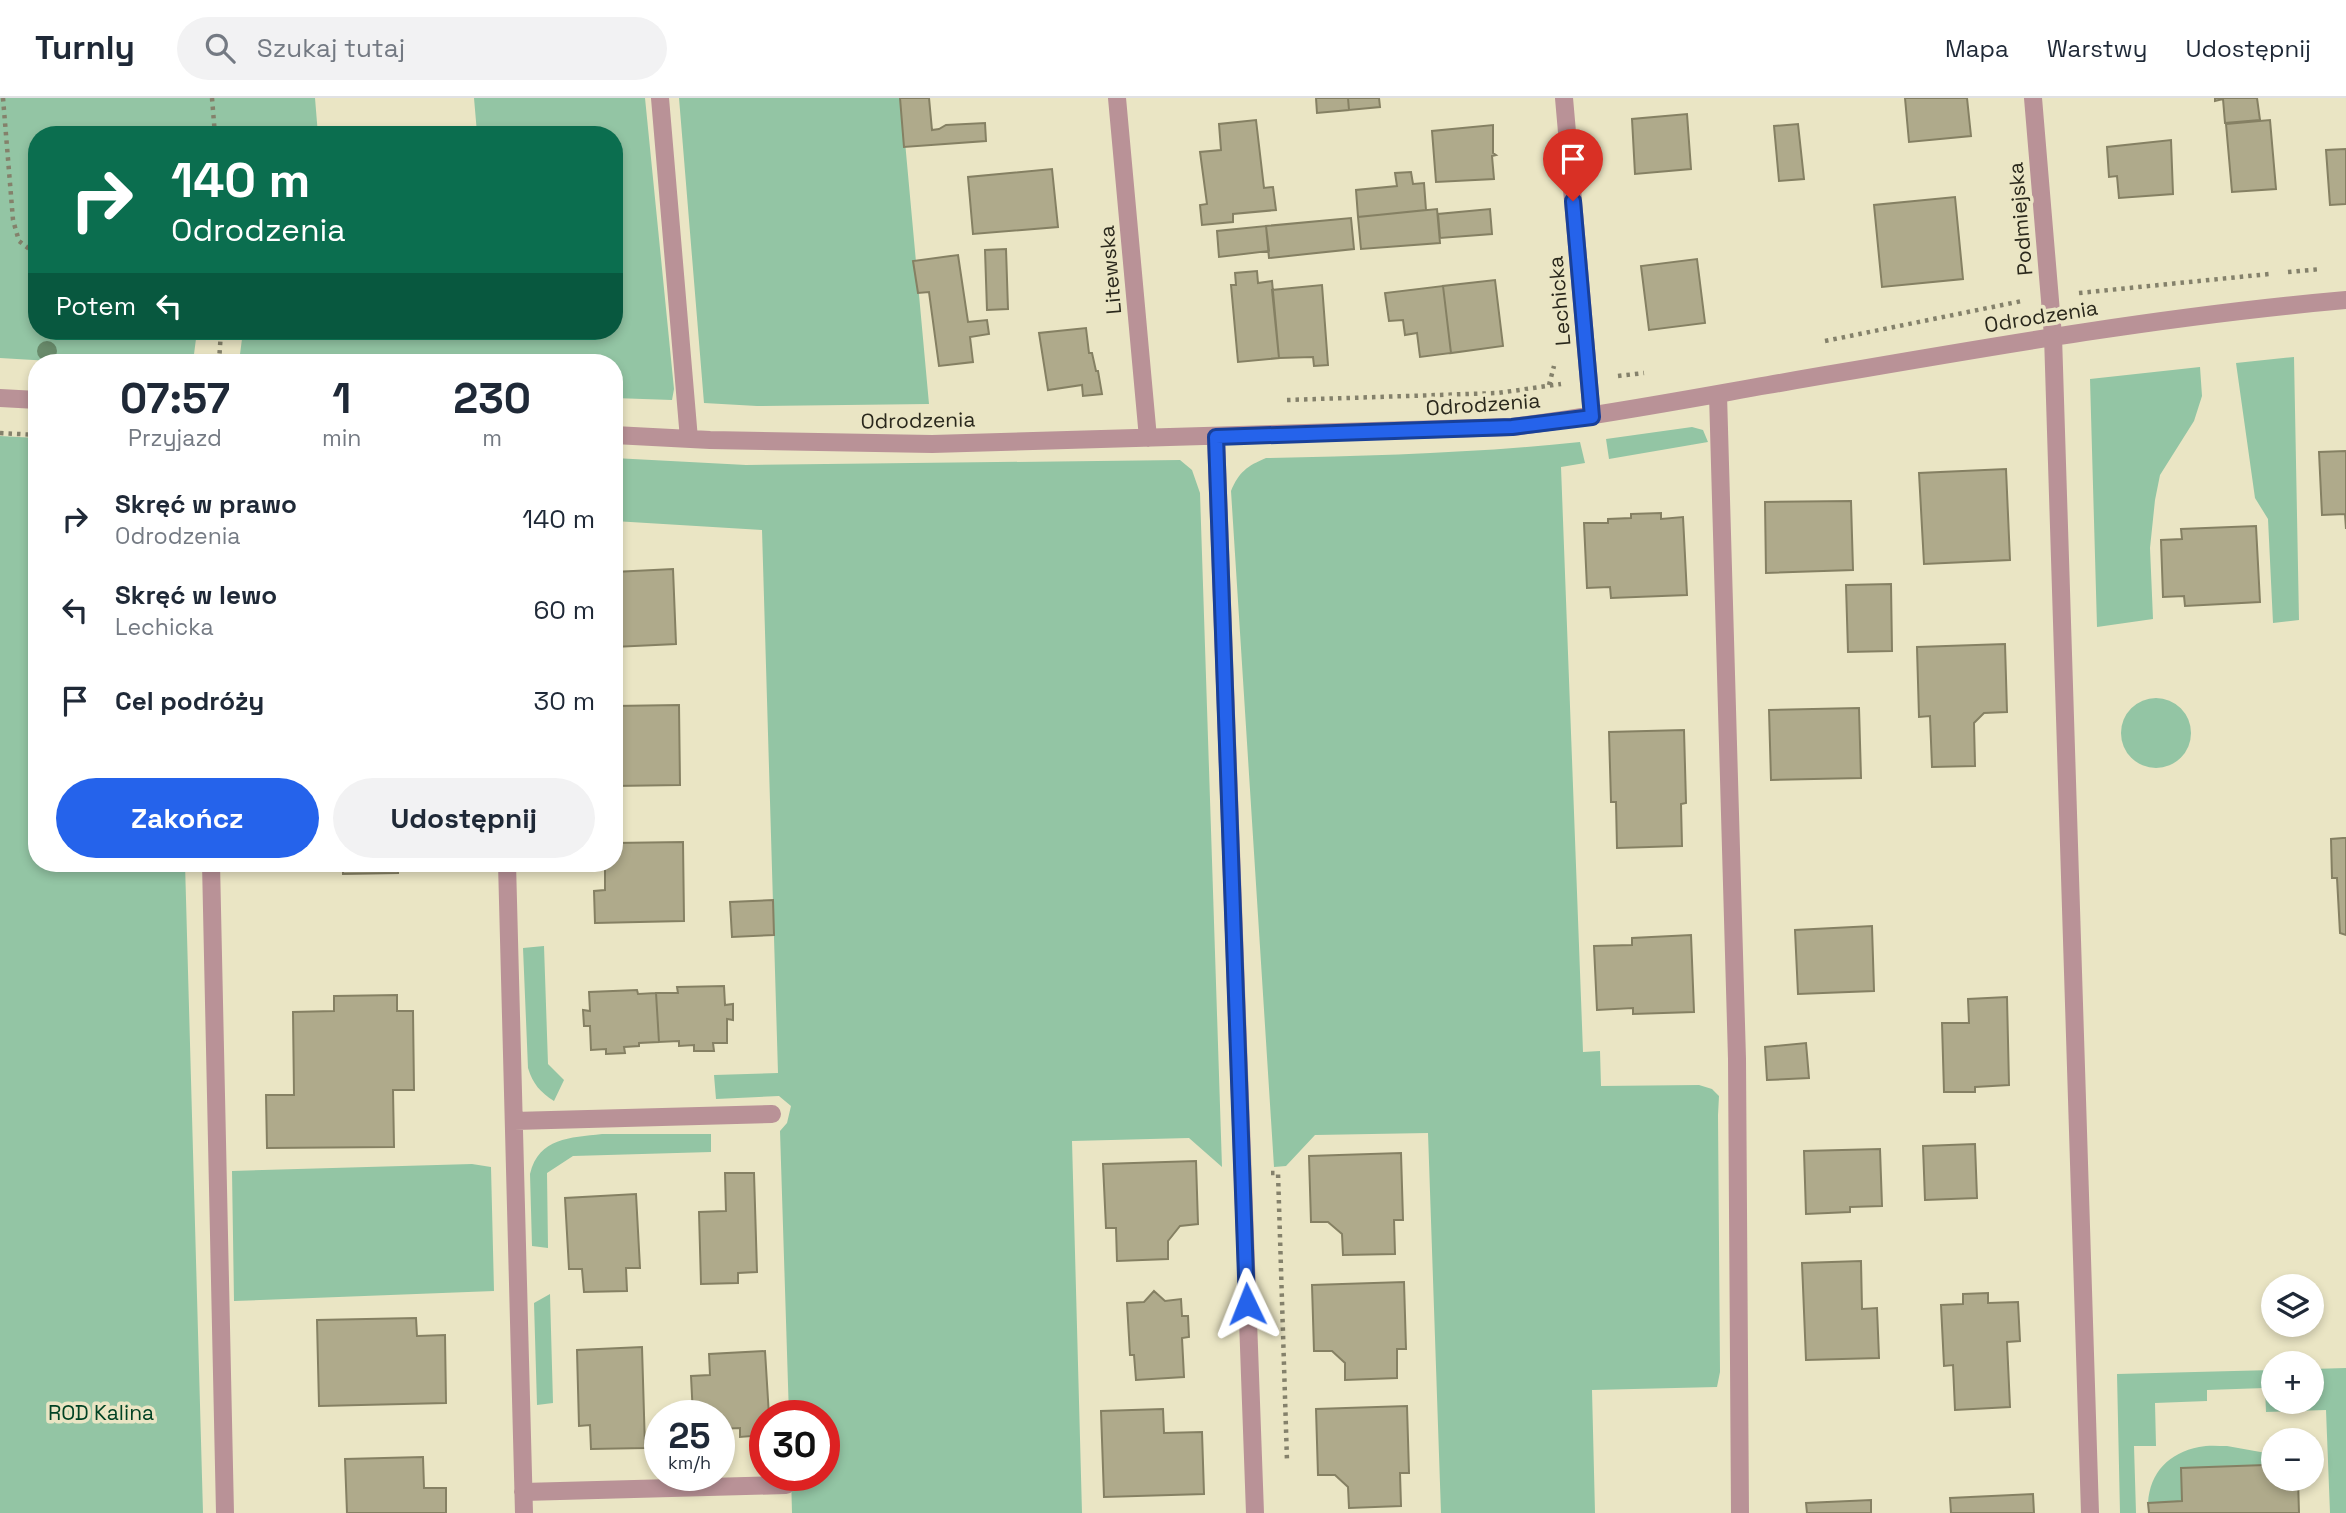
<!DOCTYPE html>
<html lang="pl">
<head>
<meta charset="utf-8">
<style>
  :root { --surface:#fff; --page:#f2f2f3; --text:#1f2937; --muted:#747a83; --line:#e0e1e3; --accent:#2563eb }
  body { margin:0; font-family:"Space Grotesk",sans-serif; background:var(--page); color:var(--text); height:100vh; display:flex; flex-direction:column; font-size:26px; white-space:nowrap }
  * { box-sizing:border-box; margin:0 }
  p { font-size:23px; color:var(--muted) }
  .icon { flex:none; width:38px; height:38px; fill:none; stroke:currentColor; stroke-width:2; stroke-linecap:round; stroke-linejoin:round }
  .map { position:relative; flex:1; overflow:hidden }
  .details { position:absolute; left:28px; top:256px; width:595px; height:518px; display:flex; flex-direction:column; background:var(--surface); border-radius:28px; box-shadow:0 4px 10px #0003 }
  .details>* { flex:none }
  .hud { position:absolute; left:28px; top:28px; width:595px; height:214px; border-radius:28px; box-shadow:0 4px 10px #0003; background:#0b6e4f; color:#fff; overflow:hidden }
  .fabs { position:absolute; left:2261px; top:1176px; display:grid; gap:14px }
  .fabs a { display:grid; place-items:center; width:63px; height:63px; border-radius:50%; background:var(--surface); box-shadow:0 4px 10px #0003; font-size:35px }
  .speed { position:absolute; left:644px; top:1302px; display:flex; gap:14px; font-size:35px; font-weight:700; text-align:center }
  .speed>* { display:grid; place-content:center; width:91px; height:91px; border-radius:50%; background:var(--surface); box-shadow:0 4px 10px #0003; line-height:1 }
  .speed small { font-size:18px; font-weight:400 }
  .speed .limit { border:10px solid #d22; background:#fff; color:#111 }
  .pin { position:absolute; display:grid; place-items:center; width:60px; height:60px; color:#fff; margin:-72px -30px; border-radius:50% 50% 50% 0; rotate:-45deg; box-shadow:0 0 7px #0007 }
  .pin .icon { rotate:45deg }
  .me { position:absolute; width:77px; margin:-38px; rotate:358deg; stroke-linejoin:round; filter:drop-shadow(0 0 5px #0008) }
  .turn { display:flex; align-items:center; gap:24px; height:147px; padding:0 28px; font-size:32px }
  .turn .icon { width:91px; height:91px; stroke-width:2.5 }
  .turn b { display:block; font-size:49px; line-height:60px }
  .then { display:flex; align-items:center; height:66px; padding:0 28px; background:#0003; gap:14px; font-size:26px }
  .eta { display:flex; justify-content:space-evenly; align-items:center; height:119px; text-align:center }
  .eta b { font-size:42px; font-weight:800; line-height:49px }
  .button { display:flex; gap:14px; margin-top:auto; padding:14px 28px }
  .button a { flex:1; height:80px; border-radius:42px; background:var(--accent); color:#fff; font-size:28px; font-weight:800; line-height:80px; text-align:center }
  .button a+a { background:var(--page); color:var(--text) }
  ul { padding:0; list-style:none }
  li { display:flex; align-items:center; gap:21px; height:91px; padding:0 28px }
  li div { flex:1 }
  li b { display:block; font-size:26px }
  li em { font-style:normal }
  header { display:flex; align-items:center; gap:42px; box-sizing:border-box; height:98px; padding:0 35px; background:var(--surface); border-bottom:2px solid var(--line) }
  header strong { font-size:33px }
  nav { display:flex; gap:38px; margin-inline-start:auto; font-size:24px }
  .search { width:490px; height:63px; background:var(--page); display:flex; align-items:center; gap:18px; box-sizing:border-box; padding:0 24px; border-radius:38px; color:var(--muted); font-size:26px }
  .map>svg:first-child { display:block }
  .green { fill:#93c5a4 }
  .building { fill:#afaa8b; stroke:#858063; stroke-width:2 }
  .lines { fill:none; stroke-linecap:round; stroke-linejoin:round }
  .path { stroke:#84816b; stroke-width:4.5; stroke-dasharray:3.5 5; stroke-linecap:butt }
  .minor { stroke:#b99297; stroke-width:18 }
  .tree { fill:#698b6b }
  .route-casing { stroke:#184099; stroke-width:18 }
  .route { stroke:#2563eb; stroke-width:12 }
  .labels { text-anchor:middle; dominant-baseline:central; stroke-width:7; stroke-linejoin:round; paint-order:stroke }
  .street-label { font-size:21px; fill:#2a281c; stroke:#eae5c4 }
  .park-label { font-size:21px; fill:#004223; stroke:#eae5c4 }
</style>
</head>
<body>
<header>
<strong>Turnly</strong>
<div class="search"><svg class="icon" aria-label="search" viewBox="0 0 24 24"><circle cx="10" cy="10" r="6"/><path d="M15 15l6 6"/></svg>Szukaj tutaj</div>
<nav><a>Mapa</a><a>Warstwy</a><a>Udostępnij</a></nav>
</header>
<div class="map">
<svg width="2346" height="1415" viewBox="0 0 2346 1415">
  <rect width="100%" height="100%" fill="#eae5c4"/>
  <path class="green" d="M 0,0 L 315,0 L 318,37 L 37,37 L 37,233 L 197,233 L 193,264 L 67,264 L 0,260 Z
    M 474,0 L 645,0 L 674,291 L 672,302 L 614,300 L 614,264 L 239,264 L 243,233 L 614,233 L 614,37 L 450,37 L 477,35 Z
    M 679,0 L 901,0 L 929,306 L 757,308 L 704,305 Z
    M 2294,259 L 2299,522 L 2273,525 L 2268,421 L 2255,400 L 2236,265 Z
    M 2200,269 L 2202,298 L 2194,323 L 2160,377 L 2155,402 L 2150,450 L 2153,521 L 2097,529 L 2090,281 Z
    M 1692,329 L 1703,332 L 1708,344 L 1609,361 L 1606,341 Z
    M 0,338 L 37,340 L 37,765 L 185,765 L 203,1415 L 0,1415 Z
    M 1580,344 L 1585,365 L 1561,369 L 1583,954 L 1600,953 L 1601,988 L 1699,987 L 1712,991 L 1719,998 L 1718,1017 L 1720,1274 L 1717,1289 L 1592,1292 L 1595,1415 L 1441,1415 L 1428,1035 L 1315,1037 L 1286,1068 L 1274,1069 L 1231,393 C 1239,374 1247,368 1266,360 C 1371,358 1476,355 1580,344 Z
    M 614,360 L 746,367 L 1180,362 L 1192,372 L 1200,395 L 1222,1069 L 1189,1040 L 1072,1043 L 1082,1415 L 792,1415 L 791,1377 L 824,1377 L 824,1318 L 789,1318 L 780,1033 L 787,1025 L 791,1008 L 779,998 L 716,1001 L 714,977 L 778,975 L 762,432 L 614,423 Z
    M2121 635a35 35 0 1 1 70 0a35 35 0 1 1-70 0Z
    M 544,848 L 548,966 L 564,982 L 554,1003 C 540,994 533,986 528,970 L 523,850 Z
    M 602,1036 L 711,1036 L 711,1054 L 573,1058 L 547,1075 L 548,1150 L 532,1148 L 530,1076 C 539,1039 570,1040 602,1036 Z
    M 472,1066 L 491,1069 L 494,1193 L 234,1203 L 232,1073 Z
    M 550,1196 L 553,1305 L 537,1307 L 534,1205 Z
    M 2346,1270 L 2346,1415 L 2330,1415 L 2326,1312 L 2266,1314 L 2265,1290 L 2207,1292 L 2207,1303 L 2155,1305 L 2156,1348 L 2134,1348 L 2136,1415 L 2120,1415 L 2117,1276 L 2273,1272 L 2273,1304 L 2312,1304 L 2312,1271 Z
    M 2227,1348 L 2266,1355 L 2265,1367 L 2181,1370 L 2182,1403 L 2148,1405 C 2150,1374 2169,1355 2199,1349 C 2208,1347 2218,1348 2227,1348 Z"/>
  <path class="building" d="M 900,0 L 929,0 L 932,32 L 939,31 L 946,27 L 985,25 L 986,43 L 904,49 Z
    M 1316,0 L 1348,0 L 1349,12 L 1317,15 Z
    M 1348,0 L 1379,0 L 1380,9 L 1349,12 Z
    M 1905,0 L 1967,0 L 1971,38 L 1909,44 Z
    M 2215,0 L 2257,0 L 2260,22 L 2225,25 L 2223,1 L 2215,3 Z
    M 1687,16 L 1691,71 L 1635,76 L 1632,21 Z
    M 1256,22 L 1264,90 L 1273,89 L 1276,112 L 1233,116 L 1233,124 L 1202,127 L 1200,107 L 1207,106 L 1200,54 L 1221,52 L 1219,26 Z
    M 2270,22 L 2276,91 L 2232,94 L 2226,26 Z
    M 1798,26 L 1804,81 L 1779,83 L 1774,28 Z
    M 1493,27 L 1493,55 L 1496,57 L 1492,58 L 1494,81 L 1436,84 L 1432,33 Z
    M 2171,42 L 2173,96 L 2119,100 L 2117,78 L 2109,79 L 2107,49 Z
    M 2346,51 L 2346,106 L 2330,107 L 2326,52 Z
    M 1052,71 L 1058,129 L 973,136 L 968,79 Z
    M 1411,74 L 1413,86 L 1424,85 L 1426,112 L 1358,119 L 1356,92 L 1397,88 L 1395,75 Z
    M 1955,99 L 1963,181 L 1882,189 L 1874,107 Z
    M 1437,111 L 1440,145 L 1361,151 L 1358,119 Z
    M 1490,111 L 1492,136 L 1440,140 L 1438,116 Z
    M 1351,120 L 1354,151 L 1269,160 L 1266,128 Z
    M 1266,128 L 1269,153 L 1219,159 L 1217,133 Z
    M 1006,151 L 1008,211 L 987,212 L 985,152 Z
    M 958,157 L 968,224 L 987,222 L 989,236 L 970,239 L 973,264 L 939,268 L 929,194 L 918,195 L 913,163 Z
    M 1697,161 L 1705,225 L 1649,232 L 1641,168 Z
    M 1257,173 L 1258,185 L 1272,183 L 1279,260 L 1238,264 L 1231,187 L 1236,187 L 1235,175 Z
    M 1495,182 L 1503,248 L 1451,255 L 1443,188 Z
    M 1322,187 L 1328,267 L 1314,268 L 1313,259 L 1279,260 L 1272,192 Z
    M 1443,188 L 1451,255 L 1420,259 L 1417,235 L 1405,237 L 1403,222 L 1389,223 L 1385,195 Z
    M 1086,230 L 1089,255 L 1092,255 L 1096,273 L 1098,273 L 1102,296 L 1083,298 L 1082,287 L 1048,292 L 1039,235 Z
    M 2346,353 L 2346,431 L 2345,416 L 2322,417 L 2319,354 Z
    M 2006,371 L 2010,462 L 1924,466 L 1919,375 Z
    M 1851,403 L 1853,472 L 1766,475 L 1765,404 Z
    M 1661,415 L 1661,421 L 1683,419 L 1687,497 L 1611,500 L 1610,489 L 1587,490 L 1584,425 L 1608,425 L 1608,421 L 1631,420 L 1631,416 Z
    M 2256,428 L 2260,504 L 2185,508 L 2184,498 L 2163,499 L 2161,442 L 2182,441 L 2181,431 Z
    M 673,471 L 676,546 L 614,549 L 614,474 Z
    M 1891,486 L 1892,553 L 1848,554 L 1846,487 Z
    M 2005,546 L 2007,614 L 1984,615 L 1974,625 L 1975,668 L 1932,669 L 1930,618 L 1919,619 L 1917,549 Z
    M 679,607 L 680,687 L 614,688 L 614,608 Z
    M 1859,610 L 1861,680 L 1771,682 L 1769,612 Z
    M 1684,632 L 1686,705 L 1681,706 L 1682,748 L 1617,750 L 1616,704 L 1611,704 L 1609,634 Z
    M 2343,740 L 2346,740 L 2346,837 L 2340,835 L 2337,780 L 2332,780 L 2331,741 Z
    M 683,744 L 684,823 L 595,825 L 594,793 L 605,792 L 605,765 L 614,765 L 614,745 Z
    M 316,765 L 417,765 L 398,766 L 398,775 L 343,776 L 343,769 L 317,770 Z
    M 773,802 L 774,837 L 732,839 L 730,804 Z
    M 1872,828 L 1874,893 L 1798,896 L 1795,832 Z
    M 1691,837 L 1694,914 L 1633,916 L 1633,910 L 1597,912 L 1594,848 L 1632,847 L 1632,840 Z
    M 724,888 L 725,907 L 733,906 L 733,922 L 727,921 L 727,945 L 713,945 L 714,953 L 694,953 L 694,947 L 679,948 L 679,943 L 659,944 L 656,895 L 678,895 L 677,889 Z
    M 637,892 L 638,896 L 656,895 L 659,944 L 639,945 L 639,948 L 624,949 L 625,955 L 606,956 L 606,951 L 591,952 L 590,928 L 584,928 L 583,912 L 590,913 L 589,894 Z
    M 397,897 L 397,913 L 413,913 L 414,992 L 393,992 L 394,1049 L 267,1050 L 266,997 L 294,997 L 293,914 L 334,913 L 334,898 Z
    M 2007,899 L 2009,987 L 1975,989 L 1975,994 L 1944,994 L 1942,925 L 1969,925 L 1968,901 Z
    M 1806,945 L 1809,980 L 1767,982 L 1765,949 Z
    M 1975,1046 L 1977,1100 L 1925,1102 L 1923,1048 Z
    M 1880,1051 L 1882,1108 L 1850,1109 L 1850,1114 L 1806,1116 L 1804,1053 Z
    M 1401,1055 L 1403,1122 L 1394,1122 L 1395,1156 L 1343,1157 L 1342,1136 L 1328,1124 L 1311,1124 L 1309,1058 Z
    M 1196,1063 L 1198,1126 L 1180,1128 L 1168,1143 L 1168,1161 L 1117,1163 L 1116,1130 L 1106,1130 L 1103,1066 Z
    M 725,1075 L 754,1075 L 757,1174 L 738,1175 L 738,1185 L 701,1186 L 699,1114 L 726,1113 Z
    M 636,1096 L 640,1170 L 626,1170 L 627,1193 L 584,1194 L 582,1171 L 569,1171 L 565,1100 Z
    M 1861,1163 L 1862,1211 L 1877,1210 L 1879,1260 L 1806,1262 L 1802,1165 Z
    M 1404,1184 L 1406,1251 L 1397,1251 L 1397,1280 L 1345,1282 L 1345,1265 L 1332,1253 L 1314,1253 L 1312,1187 Z
    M 1154,1193 L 1165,1203 L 1181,1201 L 1182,1218 L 1188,1218 L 1189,1239 L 1182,1240 L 1184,1279 L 1136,1282 L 1134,1257 L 1130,1257 L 1127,1205 L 1144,1204 Z
    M 1988,1195 L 1988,1205 L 2018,1204 L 2020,1243 L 2007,1244 L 2010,1309 L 1955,1312 L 1953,1267 L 1944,1268 L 1941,1207 L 1963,1206 L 1963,1196 Z
    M 416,1220 L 417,1238 L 445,1237 L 446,1305 L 319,1308 L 317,1222 Z
    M 642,1249 L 645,1350 L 591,1351 L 590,1327 L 579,1328 L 577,1252 Z
    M 765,1253 L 769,1318 L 765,1318 L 765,1337 L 740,1339 L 740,1330 L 719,1331 L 719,1318 L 693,1318 L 691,1278 L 710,1277 L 709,1256 Z
    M 1407,1308 L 1409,1375 L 1400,1375 L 1401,1408 L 1349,1410 L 1348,1389 L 1335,1377 L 1318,1377 L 1316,1311 Z
    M 1163,1311 L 1164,1335 L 1202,1334 L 1204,1396 L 1104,1399 L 1101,1313 Z
    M 423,1359 L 424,1390 L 446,1390 L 446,1415 L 347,1415 L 345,1361 Z
    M 2265,1367 L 2273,1367 L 2273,1381 L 2298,1381 L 2299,1415 L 2149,1415 L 2148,1405 L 2182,1403 L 2181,1370 Z
    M 2033,1396 L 2034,1415 L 1951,1415 L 1950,1400 Z
    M 1871,1402 L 1871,1415 L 1807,1415 L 1806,1405 Z"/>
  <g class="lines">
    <path class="path" d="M 3,0 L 13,122 L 19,143 L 37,157
      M 212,0 L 215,37
      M 2288,174 L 2321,171
      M 2079,195 L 2269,176
      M 1825,243 L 2022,203
      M 219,264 L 221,233
      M 1618,278 L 1644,275
      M 1549,287 L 1554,268
      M 1287,302 L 1498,295 L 1561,286
      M 0,335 L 37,337
      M 1271,1075 L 1278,1075 L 1287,1363"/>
    <path class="minor" d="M 660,0 L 689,341
      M 1117,0 L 1148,340
      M 1564,0 L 1592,319
      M 2033,0 L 2053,238 L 2090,1415
      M 1718,296 L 1737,961 L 1740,1415
      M 0,300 L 37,302
      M 614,337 L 710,342 L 932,346 L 1512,329 C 1598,318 1683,302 1768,287 C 1960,254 2152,219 2346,202
      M 1216,339 L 1255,1415
      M 211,765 L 225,1415
      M 507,765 L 524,1415
      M 514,1023 L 772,1016
      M 523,1394 L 786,1387"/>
  </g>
  <circle class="tree" cx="47" cy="253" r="10"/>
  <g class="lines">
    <g class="route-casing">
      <path id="route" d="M 1247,1206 L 1216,339 L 1512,329 L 1592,319 L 1573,103"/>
    </g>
    <use href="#route" class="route"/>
  </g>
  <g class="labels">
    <g class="street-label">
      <text transform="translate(2020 121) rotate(-95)">Podmiejska</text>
      <text transform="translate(1110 172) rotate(-95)">Litewska</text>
      <text transform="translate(1559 203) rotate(-95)">Lechicka</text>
      <text transform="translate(2041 218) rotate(-9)">Odrodzenia</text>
      <text transform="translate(1483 306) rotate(-4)">Odrodzenia</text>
      <text transform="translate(918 322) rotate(-1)">Odrodzenia</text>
    </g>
    <g class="park-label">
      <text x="101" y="1314">ROD Kalina</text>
    </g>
  </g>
</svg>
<div class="fabs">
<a><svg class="icon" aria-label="layers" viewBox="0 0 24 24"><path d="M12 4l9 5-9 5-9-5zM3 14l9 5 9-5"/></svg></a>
<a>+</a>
<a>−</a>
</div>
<div class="speed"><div>25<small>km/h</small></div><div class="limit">30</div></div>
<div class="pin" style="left:1573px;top:103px;background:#d93025"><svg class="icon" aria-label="arrive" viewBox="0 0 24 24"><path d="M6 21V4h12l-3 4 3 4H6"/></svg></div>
<svg class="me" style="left:1247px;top:1206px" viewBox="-20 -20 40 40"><path d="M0-17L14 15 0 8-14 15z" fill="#2563eb" stroke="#fff" stroke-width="4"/></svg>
<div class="hud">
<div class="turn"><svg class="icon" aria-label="right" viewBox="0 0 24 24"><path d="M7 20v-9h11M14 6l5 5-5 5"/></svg><div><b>140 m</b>Odrodzenia</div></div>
<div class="then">Potem<svg class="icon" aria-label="left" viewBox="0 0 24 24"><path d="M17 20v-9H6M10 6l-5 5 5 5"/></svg></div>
</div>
<section class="details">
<div class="eta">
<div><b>07:57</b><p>Przyjazd</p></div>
<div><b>1</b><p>min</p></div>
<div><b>230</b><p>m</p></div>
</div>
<ul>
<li><svg class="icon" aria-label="right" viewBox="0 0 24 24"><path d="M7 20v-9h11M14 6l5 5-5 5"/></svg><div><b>Skręć w prawo</b><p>Odrodzenia</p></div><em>140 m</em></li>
<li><svg class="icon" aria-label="left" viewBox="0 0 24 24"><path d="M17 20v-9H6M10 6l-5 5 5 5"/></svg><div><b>Skręć w lewo</b><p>Lechicka</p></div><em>60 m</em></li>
<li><svg class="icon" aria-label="arrive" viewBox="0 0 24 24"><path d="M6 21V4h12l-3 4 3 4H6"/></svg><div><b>Cel podróży</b></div><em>30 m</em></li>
</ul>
<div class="button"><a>Zakończ</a><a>Udostępnij</a></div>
</section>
</div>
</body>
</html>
